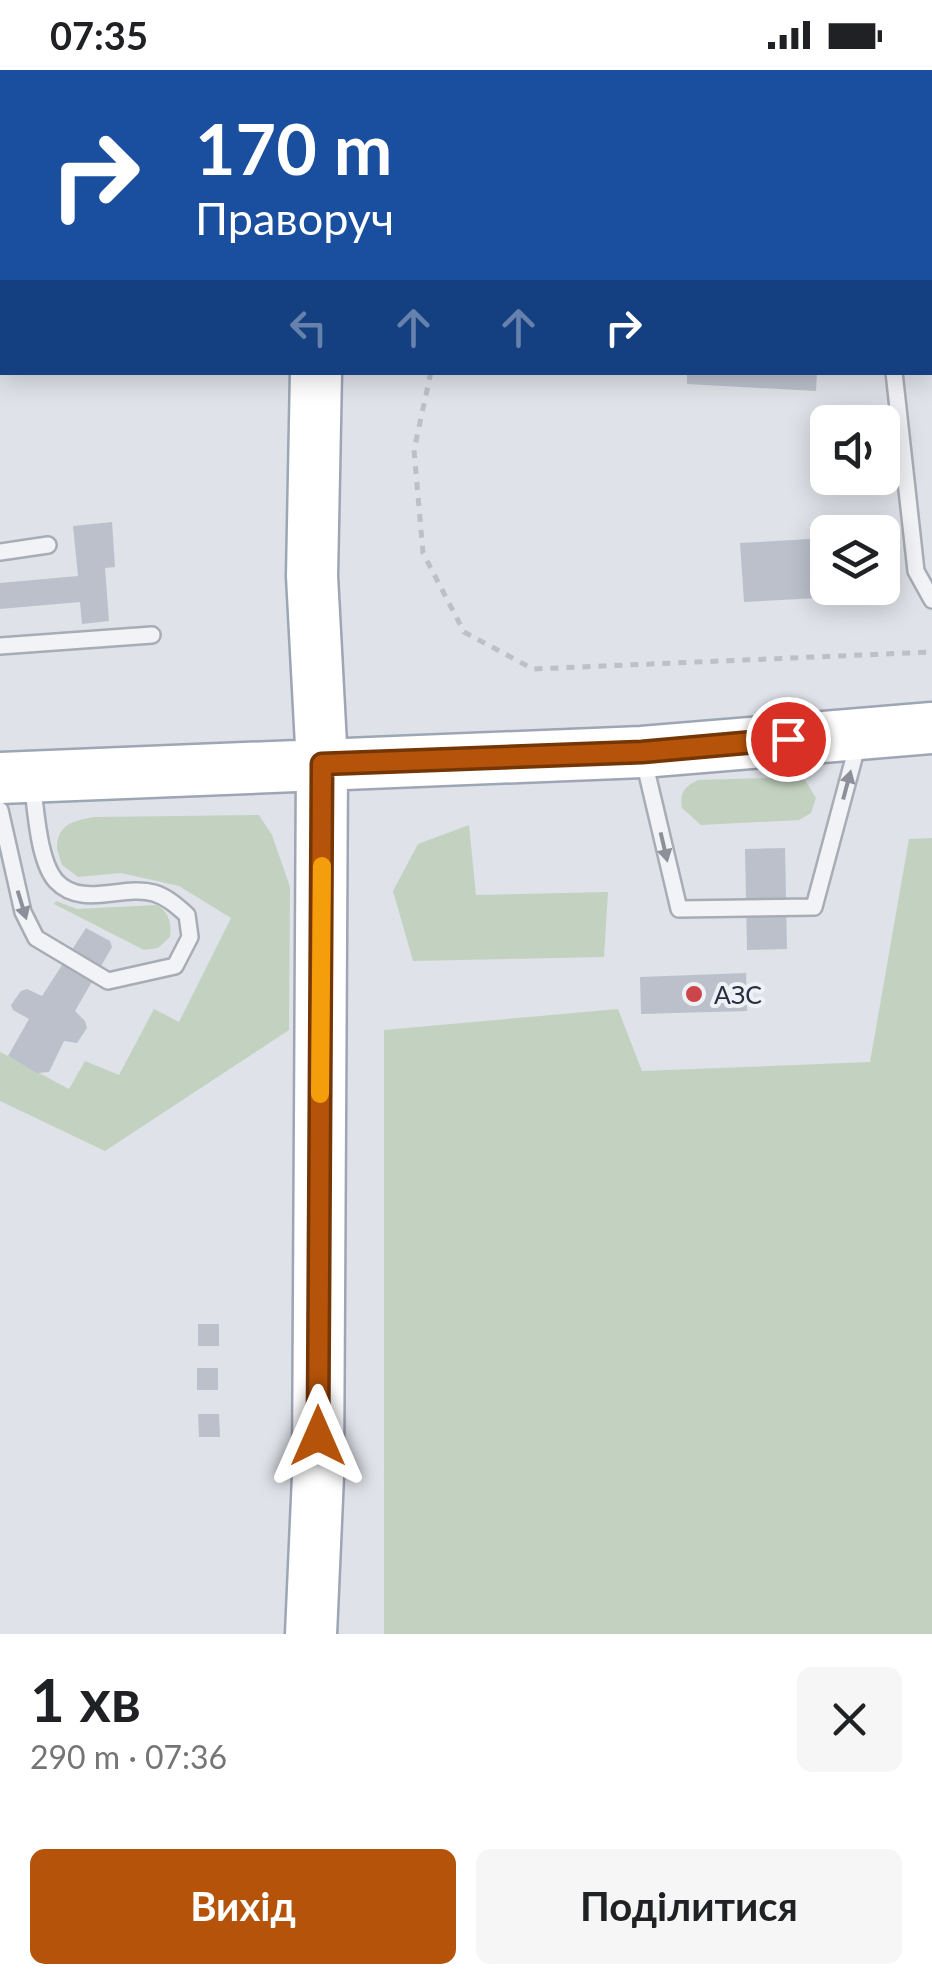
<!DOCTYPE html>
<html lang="uk">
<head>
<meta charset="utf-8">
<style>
  :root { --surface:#fff; --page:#f6f6f6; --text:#202124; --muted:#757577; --accent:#b45309 }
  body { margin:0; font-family:Lato,sans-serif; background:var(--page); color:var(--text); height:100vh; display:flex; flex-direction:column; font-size:38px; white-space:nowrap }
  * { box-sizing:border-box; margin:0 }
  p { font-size:32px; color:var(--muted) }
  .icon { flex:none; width:55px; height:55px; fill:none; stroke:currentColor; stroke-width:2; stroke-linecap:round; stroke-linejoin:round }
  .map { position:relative; height:1564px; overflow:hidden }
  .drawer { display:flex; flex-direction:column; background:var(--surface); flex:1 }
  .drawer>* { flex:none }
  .banner { position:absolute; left:0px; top:0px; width:932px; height:305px; box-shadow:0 5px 25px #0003; background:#1a4fa0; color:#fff; overflow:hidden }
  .tools { position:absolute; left:810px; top:335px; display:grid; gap:20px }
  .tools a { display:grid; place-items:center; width:90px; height:90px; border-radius:15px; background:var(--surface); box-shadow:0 5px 25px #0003; font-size:50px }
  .pin { position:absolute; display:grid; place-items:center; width:85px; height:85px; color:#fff; margin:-42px; border:5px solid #fff; border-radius:50%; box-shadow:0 2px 10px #0007 }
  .me { position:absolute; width:110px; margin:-55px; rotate:0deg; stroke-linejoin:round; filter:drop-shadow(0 0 8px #0008) }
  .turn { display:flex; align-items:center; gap:35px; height:210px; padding:0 30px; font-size:45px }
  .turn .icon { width:130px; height:130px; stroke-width:2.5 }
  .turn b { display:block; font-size:70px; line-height:85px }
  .lanes { display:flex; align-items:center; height:95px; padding:0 30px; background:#0003; justify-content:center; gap:50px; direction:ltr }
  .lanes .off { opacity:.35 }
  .round { display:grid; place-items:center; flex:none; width:105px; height:105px; border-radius:15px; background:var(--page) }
  .headline { display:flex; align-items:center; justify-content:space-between; height:170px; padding:0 30px }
  h1 { font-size:60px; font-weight:700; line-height:75px }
  .cta { display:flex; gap:20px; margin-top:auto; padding:20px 30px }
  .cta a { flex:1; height:115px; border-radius:15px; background:var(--accent); color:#fff; font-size:40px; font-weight:700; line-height:115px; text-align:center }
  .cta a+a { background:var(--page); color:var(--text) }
  .status { display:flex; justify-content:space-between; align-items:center; height:70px; padding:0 50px; background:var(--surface); direction:ltr }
  .status svg { height:28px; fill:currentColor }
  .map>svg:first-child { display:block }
  .green { fill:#c3d2c0 }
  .building { fill:#bcc0cb }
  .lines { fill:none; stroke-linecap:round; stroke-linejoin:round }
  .lane-casing { stroke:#a8acb5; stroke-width:20 }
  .primary-casing { stroke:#9ea5b4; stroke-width:55 }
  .path { stroke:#bdc0c6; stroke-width:5; stroke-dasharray:8 8; stroke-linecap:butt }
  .lane { stroke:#f2f3f6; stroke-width:15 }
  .primary { stroke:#fff; stroke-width:50 }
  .oneway { fill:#8d909a }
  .route-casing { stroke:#753606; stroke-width:25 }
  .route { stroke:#b45309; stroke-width:18 }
  .slow { stroke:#f59e0b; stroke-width:18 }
  .poi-dot { fill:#cd444a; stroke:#eef1f6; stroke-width:4 }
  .labels { text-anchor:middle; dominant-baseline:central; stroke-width:8; stroke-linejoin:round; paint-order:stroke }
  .poi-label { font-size:25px; fill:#282e3f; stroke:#eef1f6; text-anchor:start }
</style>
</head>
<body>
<div class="status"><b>07:35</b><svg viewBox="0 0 49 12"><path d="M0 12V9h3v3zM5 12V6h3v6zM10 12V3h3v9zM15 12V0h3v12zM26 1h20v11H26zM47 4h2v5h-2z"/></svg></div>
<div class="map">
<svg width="932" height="1564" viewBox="0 0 932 1564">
  <rect width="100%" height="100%" fill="#dfe2e8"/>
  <path class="green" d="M 795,707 L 805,710 L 816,728 L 811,743 L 799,750 L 701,755 L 682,738 C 679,723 685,716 698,710 Z
    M 259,745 L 272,765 L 290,817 L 289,960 L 105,1081 L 0,1031 L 0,982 L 69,1019 L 85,991 L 119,1005 L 154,939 L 179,952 L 231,848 L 179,816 L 121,803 L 78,807 L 62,795 L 57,779 C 57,754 73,751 94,747 Z
    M 469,755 L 476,825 L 608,822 L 604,887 L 413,891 L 393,821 L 418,774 Z
    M 932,768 L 932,1564 L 384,1564 L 384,960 L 618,939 L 642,1001 L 870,992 L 909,769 Z
    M 56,831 L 77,839 L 157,835 C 169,842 172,854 170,867 L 158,878 L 144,880 L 54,834 Z"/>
  <path class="building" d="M 687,302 L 817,302 L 816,321 L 687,314 Z
    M 112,452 L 115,497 L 105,498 L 109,551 L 82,554 L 80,532 L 0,539 L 0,513 L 78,506 L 73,456 Z
    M 882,465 L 889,465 L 893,524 L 744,532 L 740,473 L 828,468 L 828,518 L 882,518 Z
    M 785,778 L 787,879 L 747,880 L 745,779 Z
    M 86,858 L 110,871 L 112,877 L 75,941 L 85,951 L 87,958 L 77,973 L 64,971 L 49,1002 L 37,1003 L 8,986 L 29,949 L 13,940 L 11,935 L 21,921 L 27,919 L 42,926 Z
    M 746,903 L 747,941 L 641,944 L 640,907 Z
    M 198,1254 L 219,1254 L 219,1276 L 198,1276 Z
    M 197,1298 L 218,1298 L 218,1320 L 197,1320 Z
    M 198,1344 L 219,1344 L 220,1367 L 199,1367 Z"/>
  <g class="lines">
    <g class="lane-casing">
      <path id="lane" d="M 894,302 L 916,501 L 932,530
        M 0,482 L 48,475
        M 0,576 L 152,565
        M 644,691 L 679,839 L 814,837 L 858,673
        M 0,740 L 23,842 L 36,868 L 108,911 L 175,896 L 190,867 L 187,845 C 177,836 167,827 154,823 C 123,814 82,839 56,811 C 38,791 36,738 32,712"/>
    </g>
    <g class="primary-casing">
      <path id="primary" d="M 321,2 L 321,0
        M 0,708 L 642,682 L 932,658
        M 311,1564 L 318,1406 L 322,694 L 312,506 L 316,302"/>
    </g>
    <path class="path" d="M 140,2 L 140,0
      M 418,2 L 418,0
      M 706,2 L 706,0
      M 0,294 L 2,292
      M 431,302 L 414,380 L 423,483 L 464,562 L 533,599 L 932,582"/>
    <use href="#lane" class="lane"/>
    <use href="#primary" class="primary"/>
  </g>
  <defs><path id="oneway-solid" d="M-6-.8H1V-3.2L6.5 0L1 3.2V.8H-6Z" transform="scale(2.5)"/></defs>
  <g class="oneway">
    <use href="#oneway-solid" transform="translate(847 715) rotate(-75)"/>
    <use href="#oneway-solid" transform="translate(664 777) rotate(77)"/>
    <use href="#oneway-solid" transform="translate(22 835) rotate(73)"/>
  </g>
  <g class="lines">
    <g class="route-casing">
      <path id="route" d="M 318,1366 L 322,694 L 642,682 L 788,669"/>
    </g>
    <use href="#route" class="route"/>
    <path class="slow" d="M 320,1024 L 322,796"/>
  </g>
  <circle class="poi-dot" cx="694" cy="924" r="10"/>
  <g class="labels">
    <g class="poi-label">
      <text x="714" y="924">АЗС</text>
    </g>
  </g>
</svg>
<div class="tools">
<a><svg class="icon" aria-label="sound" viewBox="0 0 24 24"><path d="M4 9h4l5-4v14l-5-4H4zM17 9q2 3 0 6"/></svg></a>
<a><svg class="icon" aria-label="layers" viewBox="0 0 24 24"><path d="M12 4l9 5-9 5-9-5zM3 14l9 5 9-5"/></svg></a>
</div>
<div class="pin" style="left:788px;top:669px;background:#d93025"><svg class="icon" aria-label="arrive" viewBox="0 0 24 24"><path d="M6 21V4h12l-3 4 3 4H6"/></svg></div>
<svg class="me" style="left:318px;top:1366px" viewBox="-20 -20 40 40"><path d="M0-17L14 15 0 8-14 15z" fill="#b45309" stroke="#fff" stroke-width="4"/></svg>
<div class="banner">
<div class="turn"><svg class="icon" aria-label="right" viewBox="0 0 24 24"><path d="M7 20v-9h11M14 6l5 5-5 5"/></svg><div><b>170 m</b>Праворуч</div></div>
<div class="lanes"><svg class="icon off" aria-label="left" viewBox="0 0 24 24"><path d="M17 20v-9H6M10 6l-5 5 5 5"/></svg><svg class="icon off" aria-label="ahead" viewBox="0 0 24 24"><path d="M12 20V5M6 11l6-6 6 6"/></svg><svg class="icon off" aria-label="ahead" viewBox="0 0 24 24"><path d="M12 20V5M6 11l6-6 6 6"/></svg><svg class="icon" aria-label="right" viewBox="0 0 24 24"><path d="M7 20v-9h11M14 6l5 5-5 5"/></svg></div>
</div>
</div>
<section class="drawer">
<div class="headline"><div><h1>1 хв</h1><p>290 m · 07:36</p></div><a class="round"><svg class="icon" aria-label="close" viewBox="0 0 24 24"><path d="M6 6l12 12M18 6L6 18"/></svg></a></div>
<div class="cta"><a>Вихід</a><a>Поділитися</a></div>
</section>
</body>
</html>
